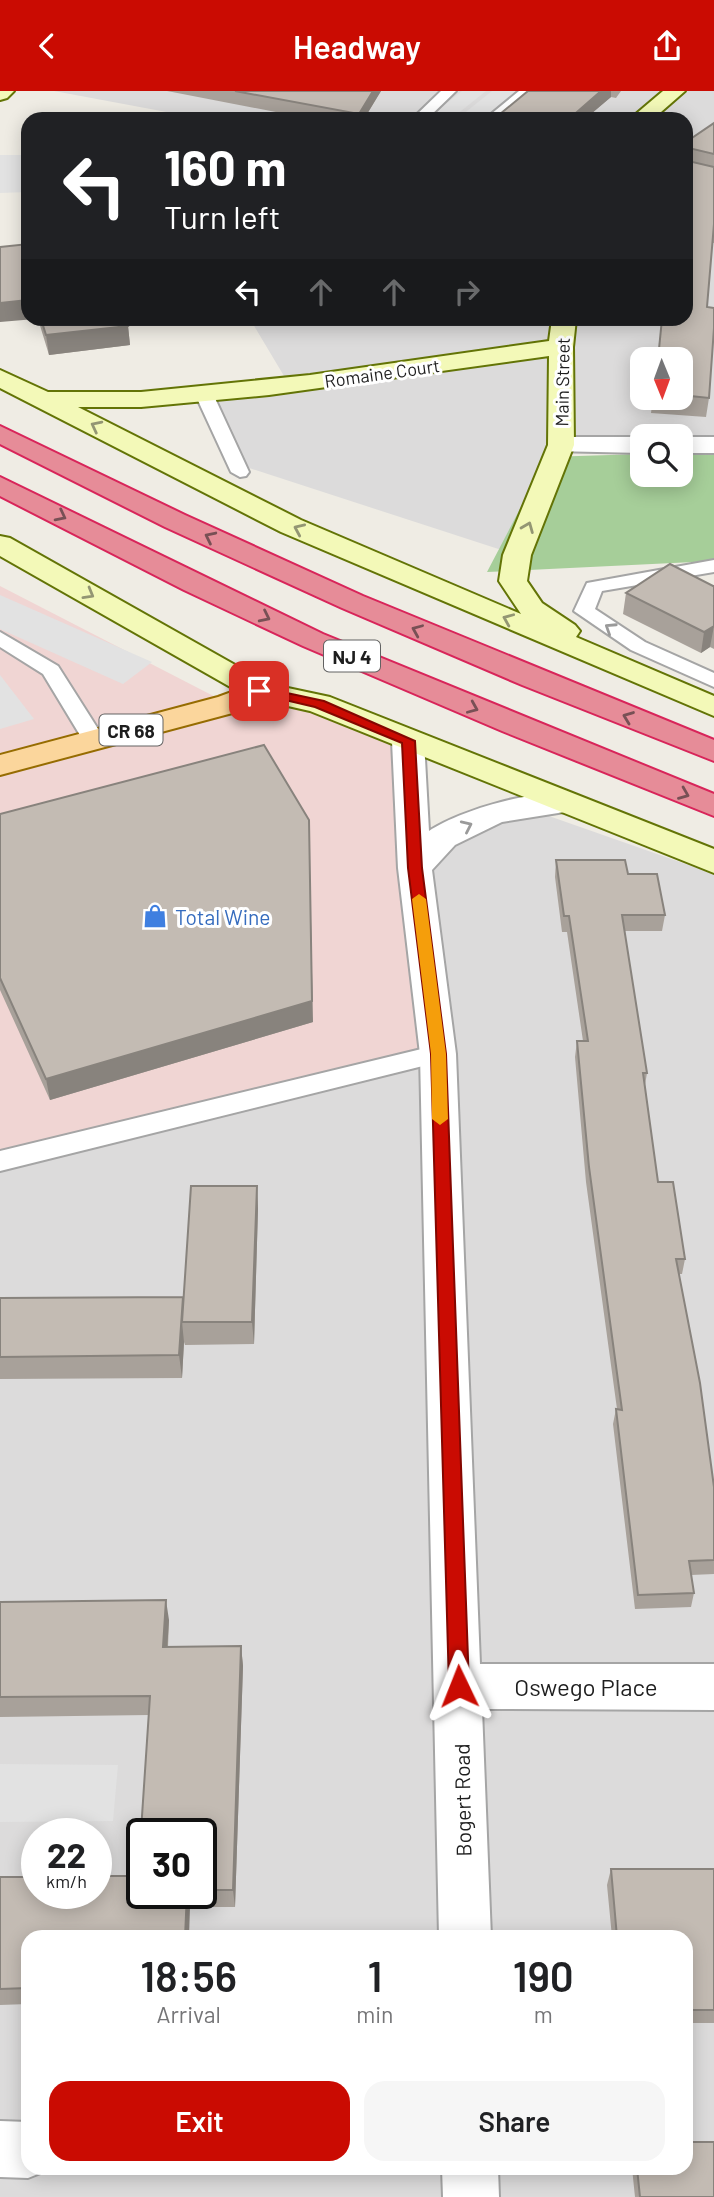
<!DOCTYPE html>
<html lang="en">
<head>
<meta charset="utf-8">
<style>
  :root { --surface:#fff; --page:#f6f6f6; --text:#202124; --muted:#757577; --accent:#ca0b02 }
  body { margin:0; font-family:Barlow,sans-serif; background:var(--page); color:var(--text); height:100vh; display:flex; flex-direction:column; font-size:26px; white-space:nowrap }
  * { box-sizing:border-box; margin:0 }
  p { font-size:23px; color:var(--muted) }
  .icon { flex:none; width:38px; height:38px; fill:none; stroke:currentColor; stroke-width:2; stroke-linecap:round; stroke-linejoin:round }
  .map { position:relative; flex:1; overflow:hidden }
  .details { position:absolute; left:21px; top:1839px; width:672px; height:245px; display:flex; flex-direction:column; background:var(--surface); border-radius:21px; box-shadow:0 4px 18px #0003 }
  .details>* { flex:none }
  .guide { position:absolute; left:21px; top:21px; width:672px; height:214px; border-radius:21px; box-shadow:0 4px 18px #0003; background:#202124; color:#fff; overflow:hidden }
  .needle { width:46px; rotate:179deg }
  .controls { position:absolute; left:630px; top:256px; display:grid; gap:14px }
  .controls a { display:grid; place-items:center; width:63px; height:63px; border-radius:14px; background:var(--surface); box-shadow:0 4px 18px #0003; font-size:35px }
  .speed { position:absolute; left:21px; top:1727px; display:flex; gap:14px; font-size:35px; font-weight:700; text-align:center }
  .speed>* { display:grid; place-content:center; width:91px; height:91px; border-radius:50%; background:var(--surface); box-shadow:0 4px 18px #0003; line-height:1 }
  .speed small { font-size:18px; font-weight:400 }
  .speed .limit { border:4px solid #111; border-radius:10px; background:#fff; color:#111 }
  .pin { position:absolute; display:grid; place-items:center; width:60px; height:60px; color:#fff; margin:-30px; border-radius:14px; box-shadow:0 4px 10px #0006 }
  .me { position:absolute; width:77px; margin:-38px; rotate:358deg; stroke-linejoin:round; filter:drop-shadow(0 0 5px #0008) }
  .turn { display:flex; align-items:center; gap:24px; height:147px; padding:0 28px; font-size:32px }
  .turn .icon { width:91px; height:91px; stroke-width:2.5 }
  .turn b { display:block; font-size:49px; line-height:60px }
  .lanes { display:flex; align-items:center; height:66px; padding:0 28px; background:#0003; justify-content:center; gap:35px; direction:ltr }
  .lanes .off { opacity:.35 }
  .eta { display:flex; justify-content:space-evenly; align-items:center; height:119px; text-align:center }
  .eta b { font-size:42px; font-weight:600; line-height:49px }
  .primary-button { display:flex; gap:14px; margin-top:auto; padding:14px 28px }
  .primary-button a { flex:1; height:80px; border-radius:21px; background:var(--accent); color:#fff; font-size:28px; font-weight:600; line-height:80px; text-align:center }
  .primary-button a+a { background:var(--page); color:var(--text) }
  header { display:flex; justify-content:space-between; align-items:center; height:91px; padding:0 28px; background:var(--accent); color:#fff; font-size:32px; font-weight:600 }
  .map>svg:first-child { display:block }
  .residential { fill:#dcdbdb; fill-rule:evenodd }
  .commercial { fill:#f0d5d3 }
  .forest { fill:#a6ce99 }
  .parking { fill:#e2e2e2 }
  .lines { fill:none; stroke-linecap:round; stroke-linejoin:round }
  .lane-casing { stroke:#a5a5a5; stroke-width:4 }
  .street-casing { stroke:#a5a5a5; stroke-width:4 }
  .secondary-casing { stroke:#637406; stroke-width:4 }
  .primary-casing { stroke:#966c01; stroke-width:4 }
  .highway-casing { stroke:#d8255a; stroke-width:4 }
  .lane { fill:#fff; fill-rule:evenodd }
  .street { fill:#fff; fill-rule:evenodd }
  .secondary { fill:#f3f9b8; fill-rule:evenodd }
  .primary { fill:#fbd69c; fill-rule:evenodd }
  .highway { fill:#e68c98; fill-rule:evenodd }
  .wall { fill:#a8a19a; fill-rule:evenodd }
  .shaded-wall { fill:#88837d }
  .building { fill:#c3bbb3; stroke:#88837d; stroke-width:2 }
  .oneway { stroke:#939673 }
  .oneway2 { stroke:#785055 }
  .oneway3 { stroke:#9a9a9a }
  .route { fill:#ca0b02; stroke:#830701; stroke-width:2 }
  .slow { fill:#f59e0b }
  .labels { text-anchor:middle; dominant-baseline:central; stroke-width:6; stroke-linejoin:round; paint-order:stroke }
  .far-street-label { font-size:18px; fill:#1e1e1e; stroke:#fff }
  .shield { fill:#fff; stroke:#626262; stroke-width:2 }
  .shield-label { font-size:19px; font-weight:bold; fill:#1e1e1e }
  .shop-label { font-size:21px; fill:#366cbe; stroke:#fff; text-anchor:start }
  .street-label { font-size:21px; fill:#1e1e1e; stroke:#fff }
  .near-street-label { font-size:24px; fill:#1e1e1e; stroke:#fff }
</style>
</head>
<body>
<header><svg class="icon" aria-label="back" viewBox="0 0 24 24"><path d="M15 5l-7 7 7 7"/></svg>Headway<svg class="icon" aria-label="share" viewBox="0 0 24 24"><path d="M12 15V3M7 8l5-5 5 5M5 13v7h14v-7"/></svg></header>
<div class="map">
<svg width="714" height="2106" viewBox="0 0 714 2106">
  <rect width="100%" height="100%" fill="#efece4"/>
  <path class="residential" d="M 54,0 L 714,0 L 714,354 L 681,354 L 681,345 L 642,345 L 642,354 L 561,355 L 517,464 L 249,377 L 205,308 L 290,295 L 250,228 L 686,228 L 686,28 L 204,28 ZM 642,268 L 681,268 L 681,306 L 642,306 Z
    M 529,718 L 714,783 L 714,2106 L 0,2106 L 0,1070 L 415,777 L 443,746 ZM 37,1743 L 96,1743 L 96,1802 L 37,1802 ZM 142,1743 L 201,1743 L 201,1802 L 142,1802 ZM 28,1846 L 686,1846 L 686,2077 L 28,2077 Z"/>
  <path class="commercial" d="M 0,495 L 229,613 L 259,600 L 408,650 L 438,963 L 0,1070 Z"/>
  <path class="forest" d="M 714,361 L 714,470 L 487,481 L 547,366 L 642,363 L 642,383 L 681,383 L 681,362 Z"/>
  <path class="parking" d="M 462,0 L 486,0 L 451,28 L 427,28 Z
    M 492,0 L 517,0 L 483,28 L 457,28 Z
    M 0,64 L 28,64 L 28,101 L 0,102 Z
    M 0,504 L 152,571 L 123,593 L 0,538 Z
    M 0,584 L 34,628 L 0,638 Z
    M 0,1673 L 118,1674 L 113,1730 L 0,1731 Z"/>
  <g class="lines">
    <g class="lane-casing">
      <path id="lane" d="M 441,0 L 456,0 L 427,28 L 412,28 Z
        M 519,0 L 534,0 L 501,28 L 485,28 Z
        M 204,298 L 213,303 L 249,381 L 246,385 L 240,386 L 231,381 L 195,303 Z
        M 714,469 L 714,481 L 602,500 L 595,518 L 645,551 L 714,582 L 714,596 L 631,559 L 574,520 L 587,492 Z
        M 0,541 L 58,575 L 105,649 L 102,654 L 86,654 L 43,583 L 0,556 Z
        M 438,954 L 447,957 L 451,963 L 447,969 L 0,1080 L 0,1060 Z"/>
    </g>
    <g class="street-casing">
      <path id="street" d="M 561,346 L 642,346 L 642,362 L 552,360 L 548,354 L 552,348 Z
        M 681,346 L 714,346 L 714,362 L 681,362 Z
        M 408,640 L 419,643 L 424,650 L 429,740 C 460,719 541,695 577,705 L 581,712 L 577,719 L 502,731 L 455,754 L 432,779 L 456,963 L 480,1573 L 714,1573 L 714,1619 L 482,1618 L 491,1846 L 439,1846 L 420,963 L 398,777 L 392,650 L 397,643 Z
        M 0,2030 L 28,2031 L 28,2077 L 48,2079 L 28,2087 L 0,2086 Z
        M 442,2077 L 498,2077 L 499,2106 L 443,2106 Z"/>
    </g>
    <g class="secondary-casing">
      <path id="secondary" d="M 0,0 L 14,0 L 7,7 L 0,9 Z
        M 663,0 L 685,0 L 653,28 L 630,28 Z
        M 552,228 L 576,228 L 573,256 L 574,354 L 531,464 L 527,490 L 542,512 L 575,534 L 580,540 L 576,546 L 714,605 L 714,625 L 281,441 L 0,297 L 0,279 L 48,301 L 141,301 L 310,284 L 549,250 ZM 549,265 L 548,354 L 503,464 L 499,490 L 521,523 L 301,429 L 78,316 L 141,316 L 269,304 Z
        M 0,445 L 10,447 L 269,593 L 330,606 L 714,758 L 714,782 L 310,620 L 248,606 L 0,465 Z"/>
    </g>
    <g class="primary-casing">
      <path id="primary" d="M 259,591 L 270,594 L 274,600 L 270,606 L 240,620 L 0,684 L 0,664 L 218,606 Z"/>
    </g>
    <g class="highway-casing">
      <path id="highway" d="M 0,335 L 185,424 L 363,505 L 714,649 L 714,670 L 522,594 L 342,517 L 165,436 L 0,353 Z
        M 0,386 L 323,543 L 714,703 L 714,725 L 502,640 L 303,555 L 184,499 L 0,405 Z"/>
    </g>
    <use href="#lane" class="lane"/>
    <use href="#street" class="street"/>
    <use href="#secondary" class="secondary"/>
    <use href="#primary" class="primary"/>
    <use href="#highway" class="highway"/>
  </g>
  <path class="wall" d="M 167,0 L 381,0 L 364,28 L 312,28 Z
    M 528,0 L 621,0 L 616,7 L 611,6 L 585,28 L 494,28 Z
    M 714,32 L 714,152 L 712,152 L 707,216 L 709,307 L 706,326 L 651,322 L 653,306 L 681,306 L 681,268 L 661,234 L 652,233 L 652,228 L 686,228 L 686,51 Z
    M 38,228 L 126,228 L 128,235 L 130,254 L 49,264 Z
    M 713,495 L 714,495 L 714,558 L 710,556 L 701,562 L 623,523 L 626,502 Z
    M 0,723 L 313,931 L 50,1009 L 0,899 Z
    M 556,769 L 628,783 L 665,824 L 662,840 L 624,840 L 647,982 L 645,994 L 658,1091 L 685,1168 L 682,1183 L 679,1183 L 714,1396 L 714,1483 L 691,1484 L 694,1502 L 691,1516 L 635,1518 L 613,1333 L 616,1318 L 617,1318 L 586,1091 L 575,966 L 577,950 L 583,950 L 567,841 L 562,841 L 555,786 Z
    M 257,1095 L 258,1118 L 254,1253 L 185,1254 L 184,1251 L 182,1287 L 0,1288 L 0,1207 L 183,1206 Z
    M 0,1511 L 169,1529 L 168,1556 L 241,1555 L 243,1575 L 235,1816 L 190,1816 L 28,1846 L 28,1913 L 0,1914 L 0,1786 L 138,1785 L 149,1624 L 0,1626 ZM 201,1743 L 201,1802 L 142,1802 Z
    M 611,1778 L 714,1778 L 714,1932 L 686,1932 L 686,1846 L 612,1846 L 607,1794 Z
    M 632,2077 L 686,2077 L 714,2106 L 635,2106 Z"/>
  <path class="shaded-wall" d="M 373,0 L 381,0 L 364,28 L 359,28 L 359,23 Z
    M 601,0 L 611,0 L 611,6 L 585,28 L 569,28 Z
    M 28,209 L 28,228 L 35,228 L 0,231 L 0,212 Z
    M 128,235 L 130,254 L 49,264 L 46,244 Z
    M 714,535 L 710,556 L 701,562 L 704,541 Z
    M 309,729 L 313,931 L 50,1009 L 46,988 Z
    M 257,1095 L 258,1118 L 254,1253 L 252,1231 Z
    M 182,1231 L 184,1251 L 182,1287 L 179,1264 Z
    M 166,1509 L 169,1529 L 166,1576 L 163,1556 Z
    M 241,1555 L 243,1575 L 235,1816 L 233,1799 Z
    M 187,1802 L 190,1816 L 189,1846 L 185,1846 Z"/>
  <path class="building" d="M 235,0 L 373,0 L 359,23 Z
    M 528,0 L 601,0 L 569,28 L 494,28 Z
    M 714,32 L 714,63 L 689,57 L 686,60 L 686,51 Z
    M 686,62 L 688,70 L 714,76 L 714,133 L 707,216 L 714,217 L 714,237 L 709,307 L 681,304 L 681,268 L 658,268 L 662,228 L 686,228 Z
    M 28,153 L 28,209 L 0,212 L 0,156 Z
    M 41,228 L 126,228 L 128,235 L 46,244 Z
    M 670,473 L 713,495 L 714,495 L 714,535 L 704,541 L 626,502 Z
    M 264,654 L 309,729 L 312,910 L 46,988 L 0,887 L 0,723 Z
    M 556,769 L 625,769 L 628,783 L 657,783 L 665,824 L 622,824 L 647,982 L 643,982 L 658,1091 L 673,1091 L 685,1168 L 676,1168 L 700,1292 L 714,1396 L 714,1469 L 689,1470 L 694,1502 L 638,1504 L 616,1318 L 622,1319 L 589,1076 L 577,950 L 588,950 L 569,825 L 564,825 Z
    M 191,1095 L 257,1095 L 252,1231 L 182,1231 Z
    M 183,1206 L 179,1264 L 0,1266 L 0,1207 Z
    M 166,1509 L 163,1556 L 241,1555 L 233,1799 L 201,1799 L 201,1743 L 142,1743 L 142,1802 L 187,1802 L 185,1846 L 28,1846 L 28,1897 L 0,1898 L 0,1786 L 37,1786 L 37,1802 L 96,1802 L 96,1785 L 138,1785 L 150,1605 L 0,1606 L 0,1511 Z
    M 611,1778 L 714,1778 L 714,1919 L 686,1919 L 686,1846 L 617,1846 Z
    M 686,2051 L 714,2051 L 714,2106 L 640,2106 L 637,2077 L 686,2077 Z"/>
  <defs><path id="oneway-chevron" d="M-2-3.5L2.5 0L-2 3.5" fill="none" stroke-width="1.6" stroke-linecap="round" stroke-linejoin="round" transform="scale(1.75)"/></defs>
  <g class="oneway">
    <use href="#oneway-chevron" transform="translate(96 335) rotate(-153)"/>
    <use href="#oneway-chevron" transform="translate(528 436) rotate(-68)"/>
    <use href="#oneway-chevron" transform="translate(299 438) rotate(-156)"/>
    <use href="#oneway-chevron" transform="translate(89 503) rotate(30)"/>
    <use href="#oneway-chevron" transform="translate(508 528) rotate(-157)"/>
  </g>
  <g class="oneway2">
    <use href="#oneway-chevron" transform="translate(61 425) rotate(27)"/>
    <use href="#oneway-chevron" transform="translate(210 446) rotate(-154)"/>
    <use href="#oneway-chevron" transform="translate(265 526) rotate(26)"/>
    <use href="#oneway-chevron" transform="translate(417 539) rotate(-157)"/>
    <use href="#oneway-chevron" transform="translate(473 617) rotate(23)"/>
    <use href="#oneway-chevron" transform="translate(628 626) rotate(-159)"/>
    <use href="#oneway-chevron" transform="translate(684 703) rotate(22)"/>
  </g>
  <g class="oneway3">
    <use href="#oneway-chevron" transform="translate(610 537) rotate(-147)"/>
    <use href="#oneway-chevron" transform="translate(467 735) rotate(-25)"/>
  </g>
  <path class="route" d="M 259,596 L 324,610 L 415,650 L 422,777 L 446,963 L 469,1595 L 466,1601 L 459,1604 L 452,1601 L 449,1595 L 431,963 L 408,777 L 402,652 L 315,616 L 255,602 L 255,597 Z"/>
  <path class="slow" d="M 419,803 L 426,808 L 446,963 L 448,1028 L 440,1034 L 432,1028 L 431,963 L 412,808 Z"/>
  <defs>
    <g id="shop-bare" transform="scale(1.89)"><path d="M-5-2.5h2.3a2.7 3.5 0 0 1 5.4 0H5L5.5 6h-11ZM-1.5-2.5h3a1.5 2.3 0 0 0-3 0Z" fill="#3f7fe0" stroke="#fff" stroke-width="2.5" paint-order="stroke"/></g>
  </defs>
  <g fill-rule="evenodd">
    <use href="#shop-bare" x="155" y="825"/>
  </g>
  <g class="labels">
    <g class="far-street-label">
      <text transform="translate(382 282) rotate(-8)">Romaine Court</text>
      <text transform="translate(562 291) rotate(-89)">Main Street</text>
    </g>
    <g class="shield">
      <rect x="324" y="549.5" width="56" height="31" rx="5"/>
      <rect x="99.5" y="623.5" width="63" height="31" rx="5"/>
    </g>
    <g class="shield-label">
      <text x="352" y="565">NJ 4</text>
      <text x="131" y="639">CR 68</text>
    </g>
    <g class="shop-label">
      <text x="175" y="825">Total Wine</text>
    </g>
    <g class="street-label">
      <text transform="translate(462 1709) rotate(-91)">Bogert Road</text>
    </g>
    <g class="near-street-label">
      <text x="586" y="1595">Oswego Place</text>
    </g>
  </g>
</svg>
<div class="controls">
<a><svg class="needle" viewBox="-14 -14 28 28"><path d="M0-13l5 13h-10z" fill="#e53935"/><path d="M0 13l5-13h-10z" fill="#757577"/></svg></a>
<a><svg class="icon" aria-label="search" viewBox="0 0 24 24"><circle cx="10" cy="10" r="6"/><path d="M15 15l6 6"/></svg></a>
</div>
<div class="speed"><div>22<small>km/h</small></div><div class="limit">30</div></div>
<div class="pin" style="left:259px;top:600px;background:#d93025"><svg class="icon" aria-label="arrive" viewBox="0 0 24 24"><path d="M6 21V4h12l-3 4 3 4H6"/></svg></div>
<svg class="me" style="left:459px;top:1595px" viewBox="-20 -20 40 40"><path d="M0-17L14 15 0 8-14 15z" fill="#ca0b02" stroke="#fff" stroke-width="4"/></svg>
<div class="guide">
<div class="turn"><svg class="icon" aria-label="left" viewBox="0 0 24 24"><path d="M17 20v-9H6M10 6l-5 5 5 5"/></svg><div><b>160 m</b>Turn left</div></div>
<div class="lanes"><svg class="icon" aria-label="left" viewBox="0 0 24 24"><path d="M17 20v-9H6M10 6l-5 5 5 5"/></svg><svg class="icon off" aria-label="ahead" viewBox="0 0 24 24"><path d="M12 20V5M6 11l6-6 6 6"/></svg><svg class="icon off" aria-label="ahead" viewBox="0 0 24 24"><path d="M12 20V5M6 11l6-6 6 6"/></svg><svg class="icon off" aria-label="right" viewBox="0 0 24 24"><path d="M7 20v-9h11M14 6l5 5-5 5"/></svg></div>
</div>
<section class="details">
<div class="eta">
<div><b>18:56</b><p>Arrival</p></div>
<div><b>1</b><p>min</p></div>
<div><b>190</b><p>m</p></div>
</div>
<div class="primary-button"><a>Exit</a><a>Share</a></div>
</section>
</div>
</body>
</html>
